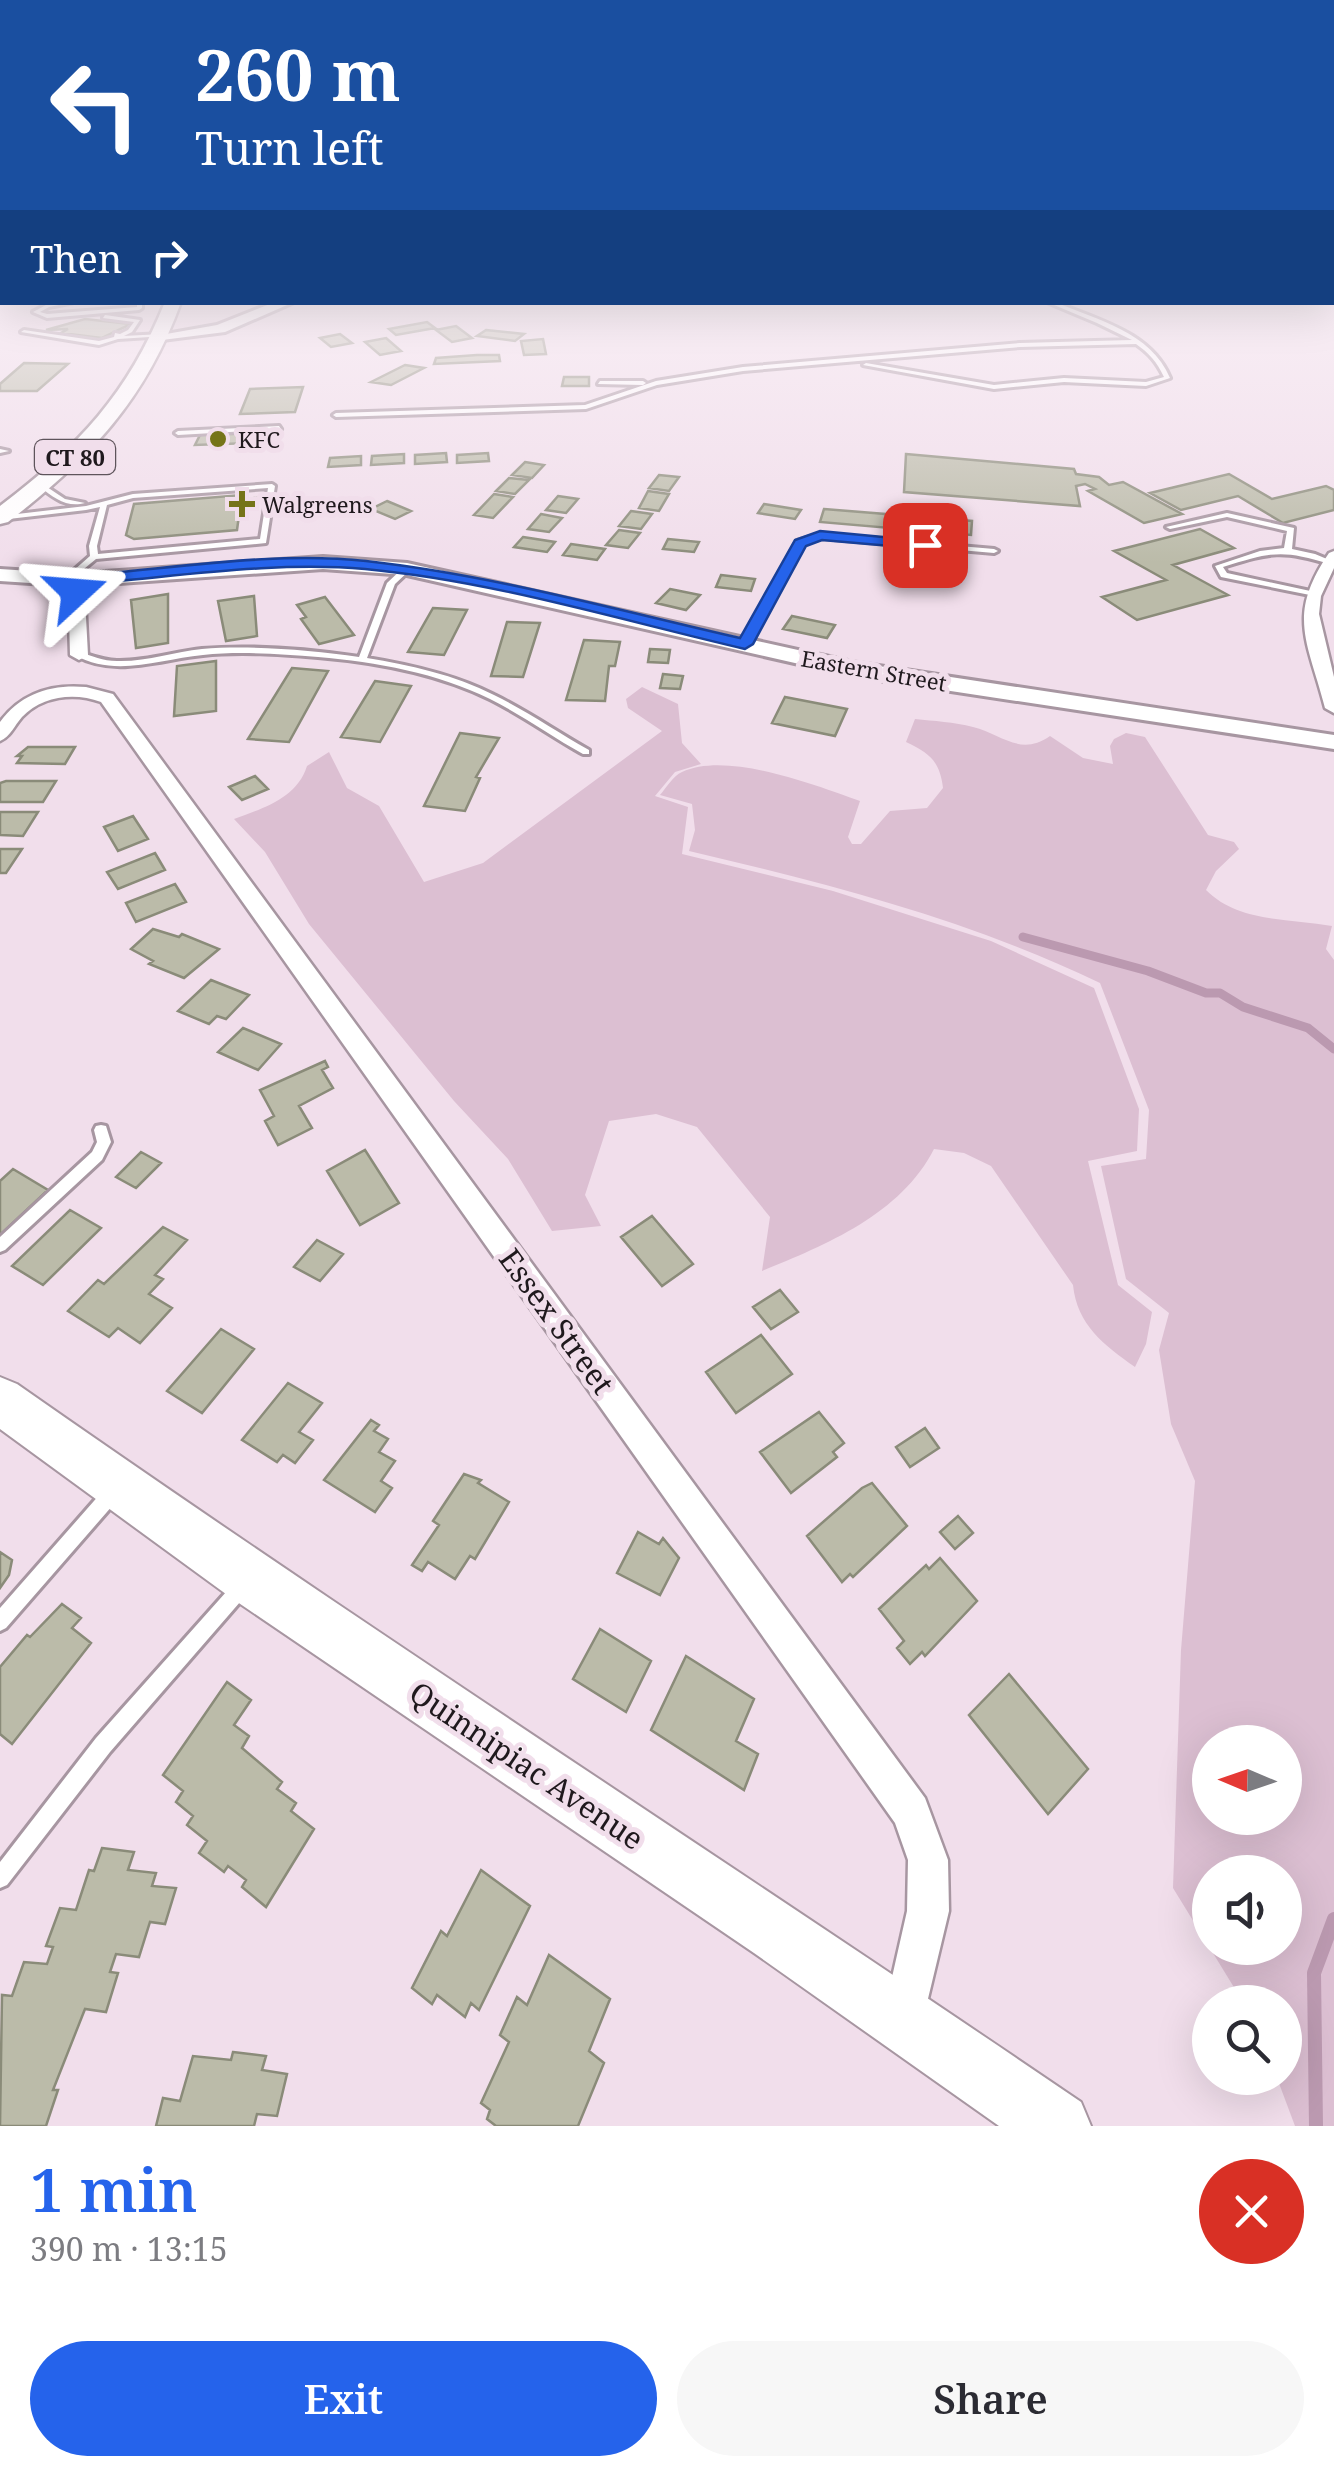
<!DOCTYPE html>
<html lang="en">
<head>
<meta charset="utf-8">
<style>
  :root { --surface:#fff; --page:#f7f7f7; --text:#2b2b33; --muted:#7c7c81; --accent:#2563eb }
  body { margin:0; font-family:"Noto Serif",serif; background:var(--page); color:var(--text); height:100vh; display:flex; flex-direction:column; font-size:38px; white-space:nowrap }
  * { box-sizing:border-box; margin:0 }
  p { font-size:32px; color:var(--muted) }
  .icon { flex:none; width:55px; height:55px; fill:none; stroke:currentColor; stroke-width:2; stroke-linecap:round; stroke-linejoin:round }
  .map { position:relative; height:2126px; overflow:hidden }
  .details { display:flex; flex-direction:column; background:var(--surface); flex:1 }
  .details>* { flex:none }
  .hud { position:absolute; left:0px; top:0px; width:1335px; height:305px; box-shadow:0 10px 40px #0002; background:#1a4fa0; color:#fff; overflow:hidden }
  .needle { width:65px; rotate:272deg }
  .controls { position:absolute; left:1192px; top:1725px; display:grid; gap:20px }
  .controls a { display:grid; place-items:center; width:110px; height:110px; border-radius:50%; background:var(--surface); box-shadow:0 10px 40px #0002; font-size:50px }
  .pin { position:absolute; display:grid; place-items:center; width:85px; height:85px; color:#fff; margin:-42px; border-radius:20px; box-shadow:0 5px 15px #0006 }
  .me { position:absolute; width:110px; margin:-55px; rotate:71deg; stroke-linejoin:round; filter:drop-shadow(0 0 8px #0008) }
  .turn { display:flex; align-items:center; gap:35px; height:210px; padding:0 30px; font-size:45px }
  .turn .icon { width:130px; height:130px; stroke-width:2.5 }
  .turn b { display:block; font-size:70px; line-height:85px }
  .then { display:flex; align-items:center; height:95px; padding:0 30px; background:#0003; gap:20px; font-size:38px }
  .round { display:grid; place-items:center; flex:none; width:105px; height:105px; border-radius:52px; background:var(--page) }
  .headline { display:flex; align-items:center; justify-content:space-between; height:170px; padding:0 30px }
  h1 { font-size:60px; font-weight:600; line-height:75px; color:var(--accent) }
  .cta { display:flex; gap:20px; margin-top:auto; padding:20px 30px }
  .cta a { flex:1; height:115px; border-radius:60px; background:var(--accent); color:#fff; font-size:40px; font-weight:600; line-height:115px; text-align:center }
  .cta a+a { background:var(--page); color:var(--text) }
  .map>svg:first-child { display:block }
  .green { fill:#dcbfd2; fill-rule:evenodd }
  .lines { fill:none; stroke-linecap:round; stroke-linejoin:round }
  .stream-far1 { stroke:#bb99b0; stroke-width:9 }
  .stream { stroke:#bb99b0; stroke-width:14 }
  .building { fill:#bbbba9; stroke:#8a8b79; stroke-width:2.5 }
  .service-casing { stroke:#a796a1; stroke-width:6 }
  .minor-casing { stroke:#a796a1; stroke-width:5 }
  .tertiary-casing { stroke:#a796a1; stroke-width:6 }
  .secondary-casing { stroke:#a796a1; stroke-width:4 }
  .primary-casing { stroke:#a796a1; stroke-width:5 }
  .service { fill:#fff; fill-rule:evenodd }
  .minor { fill:#fff; fill-rule:evenodd }
  .tertiary { fill:#fff; fill-rule:evenodd }
  .secondary { fill:#fff; fill-rule:evenodd }
  .primary { fill:#fff; fill-rule:evenodd }
  .route { fill:#2563eb; stroke:#184099; stroke-width:2.5 }
  .poi-dot { fill:#757418; stroke:#f1deeb; stroke-width:4 }
  .labels { text-anchor:middle; dominant-baseline:central; stroke-width:10; stroke-linejoin:round; paint-order:stroke }
  .far-poi-label { font-size:22px; fill:#1f191d; stroke:#f1deeb; text-anchor:start }
  .shield { fill:#f1deeb; stroke:#5e545b; stroke-width:2.5 }
  .shield-label { font-size:22px; font-weight:bold; fill:#1f191d }
  .far-street-label { font-size:22px; fill:#1f191d; stroke:#f1deeb }
  .near-street-label { font-size:30px; fill:#1f191d; stroke:#f1deeb }
</style>
</head>
<body>
<div class="map">
<svg width="1334" height="2126" viewBox="0 0 1334 2126">
  <rect width="100%" height="100%" fill="#f1deeb"/>
  <path class="green" d="M 642,687 L 678,704 L 682,743 L 701,764 L 675,772 L 655,796 L 688,807 L 682,854 L 833,891 L 991,941 L 1094,988 L 1139,1109 L 1137,1151 L 1088,1161 L 1118,1285 L 1152,1312 L 1146,1344 L 1135,1367 C 1104,1345 1077,1325 1073,1285 L 991,1166 L 964,1153 L 934,1149 C 901,1214 826,1245 762,1271 L 770,1217 L 697,1127 L 656,1114 L 609,1121 L 585,1195 L 601,1226 L 552,1231 L 508,1159 L 454,1101 L 309,924 L 265,852 L 234,819 C 264,808 297,798 307,766 L 329,752 L 347,788 L 379,806 L 424,882 L 483,863 L 662,731 L 628,708 L 626,699 Z
    M 915,719 C 934,721 954,722 973,727 C 1002,734 1020,757 1050,736 L 1083,758 L 1113,764 L 1110,746 L 1114,739 L 1126,733 L 1145,737 L 1208,835 L 1234,842 L 1239,849 L 1216,871 L 1206,890 C 1239,923 1288,918 1332,926 L 1326,949 L 1334,960 L 1334,2126 L 1295,2126 L 1277,2078 L 1285,2078 L 1285,2002 L 1243,2002 L 1173,1888 L 1181,1650 L 1195,1481 L 1171,1424 L 1159,1350 L 1169,1313 L 1126,1279 L 1101,1166 L 1146,1159 L 1149,1110 L 1100,983 C 969,920 830,884 689,851 L 695,830 L 692,804 L 660,795 C 666,788 673,776 682,772 C 728,751 814,785 860,801 L 848,837 L 852,844 L 861,844 L 890,811 L 927,808 L 943,788 C 940,762 930,753 906,742 ZM 1210,1742 L 1285,1742 L 1285,1818 L 1210,1818 ZM 1210,1872 L 1285,1872 L 1285,1948 L 1210,1948 Z"/>
  <g class="lines">
    <path class="stream-far1" d="M 1023,937 L 1148,971 L 1206,993 L 1220,993 L 1243,1007 L 1308,1028 L 1334,1049"/>
    <path class="stream" d="M 1316,2126 L 1314,1973 L 1334,1919"/>
  </g>
  <path class="building" d="M 85,319 L 112,322 L 131,324 L 102,338 L 61,333 L 68,329 L 46,330 Z
    M 427,322 L 435,328 L 396,335 L 389,329 Z
    M 456,326 L 472,338 L 452,342 L 436,330 Z
    M 486,330 L 524,334 L 515,341 L 477,336 Z
    M 340,334 L 352,343 L 331,347 L 320,338 Z
    M 386,338 L 401,351 L 380,355 L 365,342 Z
    M 543,339 L 546,354 L 524,355 L 521,341 Z
    M 477,355 L 499,355 L 500,361 L 434,364 L 436,358 Z
    M 24,363 L 68,364 L 37,391 L 0,391 L 0,384 Z
    M 405,365 L 424,368 L 391,385 L 371,382 Z
    M 564,377 L 589,377 L 589,386 L 562,386 Z
    M 303,387 L 295,412 L 240,414 L 250,389 Z
    M 217,433 L 231,434 L 254,433 L 251,443 L 195,445 L 200,435 Z
    M 446,453 L 447,462 L 415,464 L 415,455 Z
    M 488,453 L 489,461 L 457,463 L 457,455 Z
    M 404,454 L 404,463 L 371,465 L 372,456 Z
    M 906,454 L 1074,469 L 1076,474 L 1099,477 L 1109,485 L 1123,482 L 1182,514 L 1144,523 L 1088,491 L 1095,489 L 1085,484 L 1076,486 L 1080,506 L 904,492 Z
    M 361,456 L 361,465 L 328,467 L 330,458 Z
    M 525,462 L 544,465 L 532,478 L 512,475 Z
    M 1229,474 L 1272,499 L 1326,486 L 1334,490 L 1334,510 L 1283,523 L 1238,496 L 1181,510 L 1150,493 Z
    M 659,475 L 679,477 L 669,491 L 649,488 Z
    M 509,478 L 529,480 L 515,494 L 496,491 Z
    M 648,491 L 669,494 L 659,511 L 639,508 Z
    M 494,494 L 513,497 L 493,518 L 474,515 Z
    M 241,495 L 241,499 L 256,498 L 254,507 L 240,508 L 237,530 L 134,539 L 126,535 L 134,504 Z
    M 558,496 L 578,499 L 566,513 L 546,510 Z
    M 387,501 L 411,511 L 395,519 L 371,509 Z
    M 764,504 L 801,510 L 795,519 L 758,513 Z
    M 824,509 L 972,521 L 971,535 L 820,522 Z
    M 631,511 L 652,514 L 641,529 L 619,526 Z
    M 541,514 L 562,518 L 549,532 L 528,529 Z
    M 1200,529 L 1234,548 L 1173,565 L 1228,595 L 1137,620 L 1102,597 L 1166,580 L 1114,551 Z
    M 619,530 L 640,533 L 628,548 L 606,545 Z
    M 523,537 L 555,542 L 547,552 L 514,547 Z
    M 668,539 L 699,542 L 694,552 L 663,549 Z
    M 571,544 L 605,549 L 597,560 L 563,555 Z
    M 721,575 L 755,579 L 751,591 L 716,587 Z
    M 670,589 L 700,595 L 686,610 L 656,603 Z
    M 168,594 L 168,643 L 136,648 L 131,600 Z
    M 254,596 L 257,636 L 226,641 L 218,601 Z
    M 325,597 L 354,635 L 319,644 L 301,619 L 306,617 L 297,605 Z
    M 433,608 L 467,610 L 444,655 L 408,652 Z
    M 792,616 L 835,625 L 827,638 L 783,629 Z
    M 507,622 L 540,623 L 523,677 L 491,676 Z
    M 584,640 L 620,642 L 615,666 L 609,666 L 605,701 L 566,700 Z
    M 650,649 L 670,650 L 668,663 L 648,662 Z
    M 216,661 L 216,711 L 174,716 L 177,666 Z
    M 292,668 L 328,671 L 289,742 L 248,739 Z
    M 663,674 L 683,676 L 680,689 L 660,688 Z
    M 375,681 L 411,686 L 380,742 L 341,737 Z
    M 785,697 L 847,709 L 835,736 L 772,723 Z
    M 460,733 L 499,738 L 476,777 L 480,778 L 465,811 L 424,806 Z
    M 28,747 L 75,747 L 65,764 L 17,763 L 22,756 L 17,756 Z
    M 255,776 L 268,789 L 242,800 L 229,787 Z
    M 6,781 L 56,781 L 43,802 L 0,802 L 0,783 Z
    M 0,812 L 38,812 L 23,836 L 0,835 Z
    M 133,816 L 148,839 L 118,851 L 104,827 Z
    M 0,849 L 22,849 L 6,873 L 0,873 Z
    M 155,853 L 165,870 L 118,889 L 107,872 Z
    M 175,884 L 186,902 L 136,922 L 126,903 Z
    M 153,929 L 179,937 L 182,934 L 219,949 L 184,978 L 149,964 L 153,961 L 131,949 Z
    M 211,980 L 249,995 L 226,1019 L 217,1016 L 209,1024 L 178,1011 Z
    M 243,1028 L 281,1044 L 258,1070 L 218,1052 Z
    M 325,1061 L 328,1067 L 322,1070 L 333,1088 L 299,1106 L 312,1128 L 278,1145 L 265,1121 L 274,1116 L 260,1090 Z
    M 365,1150 L 399,1203 L 360,1225 L 327,1171 Z
    M 141,1152 L 161,1163 L 136,1188 L 116,1177 Z
    M 13,1169 L 48,1190 L 0,1235 L 0,1181 Z
    M 70,1210 L 101,1228 L 43,1285 L 12,1266 Z
    M 652,1216 L 693,1264 L 662,1286 L 621,1237 Z
    M 163,1227 L 187,1240 L 155,1275 L 163,1279 L 149,1294 L 172,1308 L 140,1343 L 118,1328 L 109,1337 L 68,1311 L 98,1280 L 104,1284 Z
    M 317,1240 L 343,1254 L 320,1281 L 294,1267 Z
    M 780,1290 L 798,1312 L 771,1329 L 753,1307 Z
    M 221,1329 L 254,1349 L 202,1413 L 167,1391 Z
    M 761,1335 L 792,1374 L 736,1413 L 706,1372 Z
    M 288,1383 L 322,1403 L 299,1432 L 313,1440 L 295,1463 L 283,1455 L 277,1462 L 242,1440 Z
    M 819,1412 L 844,1443 L 833,1452 L 837,1457 L 791,1493 L 760,1452 Z
    M 371,1420 L 379,1425 L 374,1431 L 388,1439 L 379,1452 L 395,1461 L 381,1481 L 392,1488 L 375,1512 L 324,1480 Z
    M 925,1428 L 939,1448 L 910,1467 L 896,1447 Z
    M 464,1474 L 481,1480 L 478,1483 L 509,1502 L 475,1559 L 470,1556 L 455,1579 L 428,1562 L 422,1571 L 412,1565 L 439,1525 L 433,1521 Z
    M 872,1483 L 907,1526 L 853,1577 L 850,1574 L 842,1582 L 807,1536 L 862,1488 Z
    M 958,1516 L 973,1533 L 955,1549 L 940,1532 Z
    M 638,1532 L 659,1544 L 663,1538 L 679,1558 L 660,1595 L 617,1573 Z
    M 0,1552 L 12,1560 L 9,1575 L 0,1588 Z
    M 940,1558 L 977,1601 L 925,1656 L 922,1652 L 910,1664 L 897,1648 L 904,1641 L 879,1609 L 926,1565 L 929,1569 Z
    M 62,1604 L 81,1618 L 72,1628 L 91,1643 L 12,1744 L 0,1734 L 0,1667 L 27,1635 L 30,1637 Z
    M 600,1629 L 651,1661 L 626,1712 L 573,1679 Z
    M 686,1656 L 754,1699 L 736,1741 L 758,1754 L 744,1790 L 651,1730 Z
    M 1009,1674 L 1088,1769 L 1048,1814 L 969,1715 Z
    M 227,1682 L 251,1700 L 234,1725 L 249,1736 L 242,1748 L 282,1782 L 277,1789 L 296,1803 L 291,1811 L 314,1829 L 266,1907 L 242,1887 L 246,1880 L 228,1866 L 224,1872 L 199,1853 L 207,1841 L 187,1825 L 193,1816 L 176,1802 L 183,1791 L 163,1775 Z
    M 102,1848 L 134,1852 L 128,1870 L 156,1873 L 152,1886 L 176,1888 L 165,1924 L 150,1922 L 139,1957 L 116,1954 L 110,1972 L 118,1973 L 106,2012 L 85,2009 L 53,2090 L 58,2090 L 46,2126 L 0,2126 L 2,1995 L 12,1996 L 24,1962 L 47,1964 L 53,1947 L 46,1946 L 60,1908 L 76,1910 L 89,1870 L 94,1871 Z
    M 481,1870 L 530,1906 L 479,2010 L 471,2003 L 465,2017 L 437,1995 L 432,2004 L 412,1988 L 441,1931 L 447,1936 Z
    M 549,1955 L 610,1999 L 589,2051 L 604,2063 L 578,2126 L 496,2126 L 487,2119 L 490,2110 L 481,2103 L 509,2042 L 500,2035 L 517,1997 L 527,2005 Z
    M 233,2052 L 266,2056 L 262,2070 L 287,2074 L 277,2116 L 257,2114 L 254,2126 L 156,2126 L 163,2098 L 180,2101 L 193,2056 L 231,2060 Z"/>
  <g class="lines">
    <g class="service-casing">
      <path id="service" d="M 1332,268 L 1334,268 L 1334,270 L 1332,270 Z
        M 60,302 L 74,302 L 49,307 L 40,312 L 47,314 L 137,307 L 137,302 L 142,302 L 142,308 L 139,310 L 47,318 L 33,312 L 46,305 Z
        M 1047,302 L 1055,302 C 1097,320 1151,332 1170,378 L 1146,386 L 1064,382 L 994,389 L 863,365 L 866,363 L 994,385 L 1064,378 L 1146,382 L 1164,377 C 1157,362 1149,353 1136,344 L 1020,347 L 743,371 L 657,385 L 586,409 L 336,417 L 333,415 L 336,413 L 585,405 L 656,381 L 743,367 L 1020,343 L 1132,340 L 1097,323 Z
        M 105,315 L 140,320 L 132,332 L 124,336 L 162,334 L 165,336 L 118,339 L 99,345 L 21,332 L 24,330 L 99,341 L 114,337 L 115,333 L 120,334 L 128,330 L 134,322 L 103,318 Z
        M 600,381 L 643,381 L 646,383 L 643,385 L 598,384 Z
        M 279,426 L 281,429 L 178,435 L 175,433 L 178,431 Z
        M 0,449 L 9,451 L 0,453 Z
        M 272,484 L 275,486 L 266,543 L 96,559 L 68,582 L 64,580 L 65,578 L 90,556 L 89,546 L 100,507 L 86,510 L 0,520 L 0,516 L 86,506 L 133,494 ZM 268,488 L 260,539 L 98,554 L 97,546 L 107,505 L 133,498 Z
        M 40,485 L 44,485 L 65,499 L 85,503 C 67,508 54,498 40,487 Z
        M 1227,513 L 1294,528 L 1292,549 L 1315,554 L 1334,562 L 1330,564 C 1281,549 1272,552 1223,567 L 1227,573 L 1315,592 L 1315,596 L 1221,577 L 1215,566 L 1260,551 L 1284,548 L 1287,531 L 1227,517 L 1170,529 L 1166,527 Z
        M 821,534 L 994,549 L 998,551 L 994,553 L 822,538 L 803,544 L 749,644 L 742,646 L 741,644 L 797,541 Z
        M 404,567 L 411,569 L 395,584 L 367,658 C 410,665 455,675 494,695 C 527,711 557,732 589,750 L 589,754 L 583,754 C 551,736 522,715 490,699 C 437,673 377,662 318,657 C 280,654 240,651 203,655 C 160,659 115,678 75,655 L 79,652 C 92,656 103,661 117,661 C 146,662 174,652 202,649 C 250,645 311,650 359,657 L 387,583 Z
        M 101,1125 L 106,1126 L 111,1142 L 102,1160 L 5,1250 L 0,1252 L 0,1237 L 92,1152 L 97,1142 L 94,1130 L 96,1126 Z
        M 114,1483 L 120,1485 L 122,1491 L 120,1497 L 6,1628 L 0,1631 L 0,1608 L 108,1485 Z
        M 241,1579 L 247,1582 L 250,1588 L 247,1594 L 110,1752 L 7,1885 L 0,1888 L 0,1862 L 96,1738 L 235,1582 Z"/>
    </g>
    <g class="minor-casing">
      <path id="minor" d="M 1334,551 L 1334,568 L 1321,596 L 1319,614 L 1334,677 L 1334,713 L 1325,708 C 1308,641 1286,616 1329,553 Z
        M 76,575 L 84,580 L 88,655 L 79,660 L 70,655 L 68,580 Z
        M 86,687 L 113,694 L 925,1798 L 948,1860 L 949,1911 L 920,2032 L 905,2039 L 890,2032 L 883,2017 L 907,1911 L 908,1860 L 895,1823 L 101,702 C 74,692 42,696 22,717 C 14,726 11,736 0,741 L 0,722 C 21,693 52,684 86,687 Z"/>
    </g>
    <g class="tertiary-casing">
      <path id="tertiary" d="M 275,302 L 294,302 L 225,332 L 162,340 L 155,336 L 217,325 Z
        M 323,557 L 407,563 L 852,662 L 1334,735 L 1334,749 L 852,676 L 407,575 L 323,569 L 76,586 L 0,581 L 0,569 L 76,574 Z"/>
    </g>
    <g class="secondary-casing">
      <path id="secondary" d="M 0,1377 L 17,1384 C 367,1629 727,1861 1081,2102 L 1091,2126 L 999,2126 L 754,1953 L 230,1597 L 0,1429 Z"/>
    </g>
    <g class="primary-casing">
      <path id="primary" d="M 165,302 L 181,302 C 145,401 90,458 8,522 L 0,524 L 0,506 C 78,447 128,394 165,302 Z"/>
    </g>
    <use href="#service" class="service"/>
    <use href="#minor" class="minor"/>
    <use href="#tertiary" class="tertiary"/>
    <use href="#secondary" class="secondary"/>
    <use href="#primary" class="primary"/>
  </g>
  <linearGradient id="sky" x2="0" y2="1"><stop stop-color="#96a9d2"/><stop offset="0.47" stop-color="#f9f0f6"/><stop offset="1" stop-color="#f9f0f6" stop-opacity="0"/></linearGradient>
  <rect width="1334" height="563" fill="url(#sky)"/>
  <path class="route" d="M 820,531 L 925,541 L 932,545 L 925,549 L 822,540 L 806,546 L 753,644 L 745,649 C 620,620 493,581 365,569 C 272,561 175,577 83,584 L 81,595 L 69,592 L 69,580 L 76,576 C 171,569 272,551 366,561 C 492,575 617,610 740,638 L 795,540 Z"/>
  <g class="poi-dot">
    <circle cx="218" cy="439" r="10"/>
    <path d="M237 489h10v10h10v10h-10v10h-10v-10h-10v-10h10z"/>
  </g>
  <g class="labels">
    <g class="far-poi-label">
      <text x="238" y="439">KFC</text>
      <text x="262" y="504">Walgreens</text>
    </g>
    <rect class="shield" x="35" y="440" width="80" height="34" rx="8"/>
    <g class="shield-label">
      <text x="75" y="457">CT 80</text>
    </g>
    <g class="far-street-label">
      <text transform="translate(874 670) rotate(10)">Eastern Street</text>
    </g>
    <g class="near-street-label">
      <text transform="translate(557 1321) rotate(54)">Essex Street</text>
      <text transform="translate(527 1765) rotate(34)">Quinnipiac Avenue</text>
    </g>
  </g>
</svg>
<div class="controls">
<a><svg class="needle" viewBox="-14 -14 28 28"><path d="M0-13l5 13h-10z" fill="#e53935"/><path d="M0 13l5-13h-10z" fill="#7c7c81"/></svg></a>
<a><svg class="icon" aria-label="sound" viewBox="0 0 24 24"><path d="M4 9h4l5-4v14l-5-4H4zM17 9q2 3 0 6"/></svg></a>
<a><svg class="icon" aria-label="search" viewBox="0 0 24 24"><circle cx="10" cy="10" r="6"/><path d="M15 15l6 6"/></svg></a>
</div>
<div class="pin" style="left:925px;top:545px;background:#d93025"><svg class="icon" aria-label="arrive" viewBox="0 0 24 24"><path d="M6 21V4h12l-3 4 3 4H6"/></svg></div>
<svg class="me" style="left:76px;top:592px" viewBox="-20 -20 40 40"><path d="M0-17L14 15 0 8-14 15z" fill="#2563eb" stroke="#fff" stroke-width="4"/></svg>
<div class="hud">
<div class="turn"><svg class="icon" aria-label="left" viewBox="0 0 24 24"><path d="M17 20v-9H6M10 6l-5 5 5 5"/></svg><div><b>260 m</b>Turn left</div></div>
<div class="then">Then<svg class="icon" aria-label="right" viewBox="0 0 24 24"><path d="M7 20v-9h11M14 6l5 5-5 5"/></svg></div>
</div>
</div>
<section class="details">
<div class="headline"><div><h1>1 min</h1><p>390 m · 13:15</p></div><a class="round" style="background:#d93025;color:#fff"><svg class="icon" aria-label="close" viewBox="0 0 24 24"><path d="M6 6l12 12M18 6L6 18"/></svg></a></div>
<div class="cta"><a>Exit</a><a>Share</a></div>
</section>
</body>
</html>
